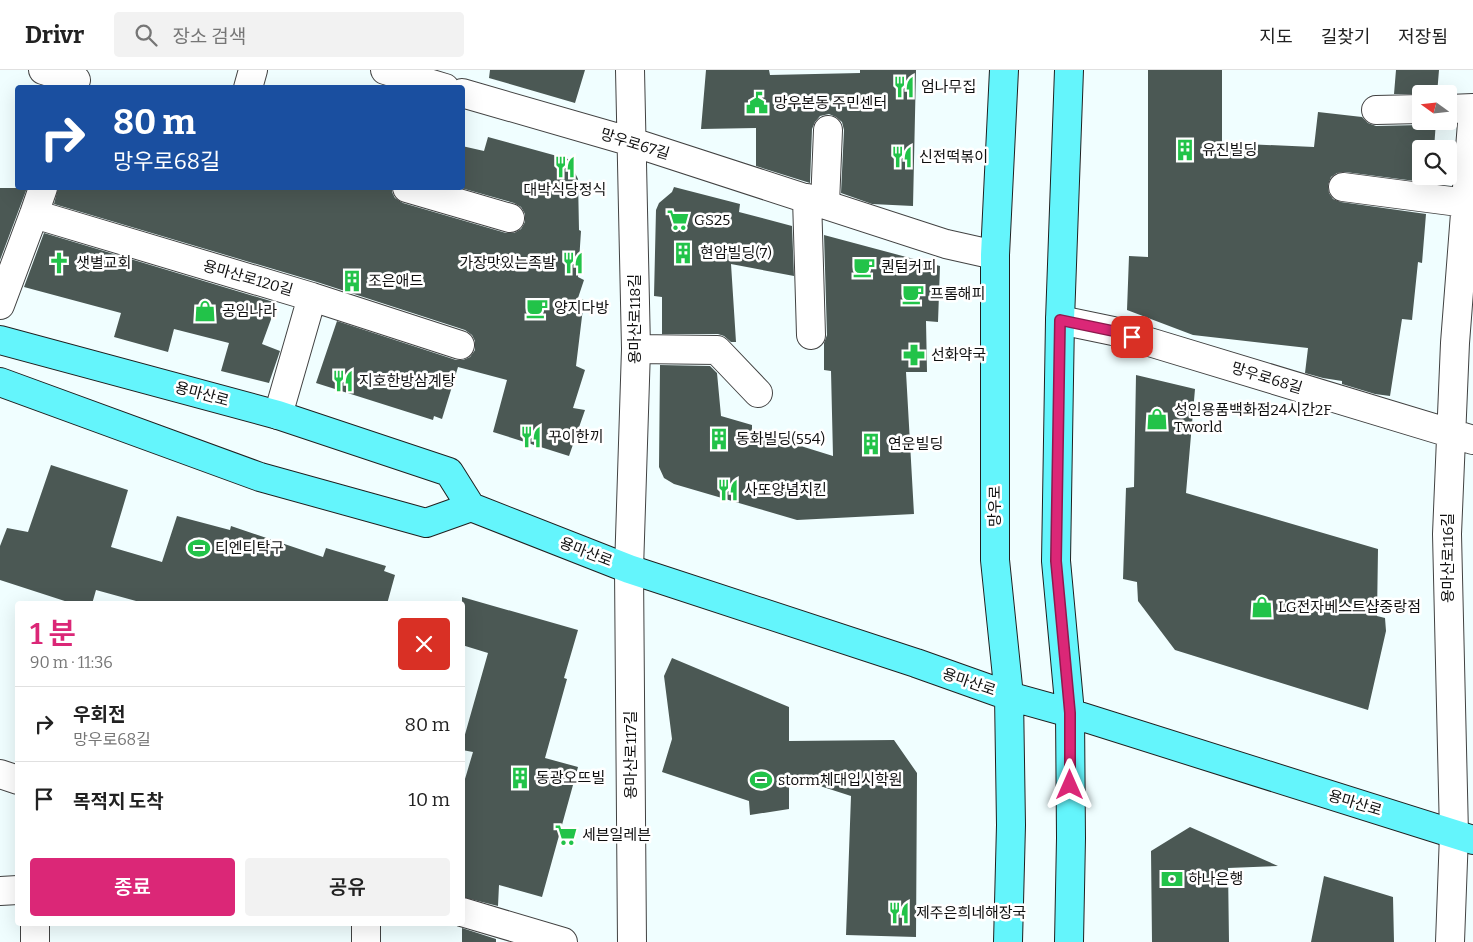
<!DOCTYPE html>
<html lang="ko">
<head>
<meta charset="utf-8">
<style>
  :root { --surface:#fff; --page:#f2f2f2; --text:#222; --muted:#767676; --line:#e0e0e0; --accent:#db2777 }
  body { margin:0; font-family:Bitter,"Noto Sans KR",serif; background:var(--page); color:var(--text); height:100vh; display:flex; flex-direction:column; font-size:19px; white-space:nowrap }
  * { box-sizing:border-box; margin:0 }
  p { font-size:16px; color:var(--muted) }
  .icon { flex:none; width:28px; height:28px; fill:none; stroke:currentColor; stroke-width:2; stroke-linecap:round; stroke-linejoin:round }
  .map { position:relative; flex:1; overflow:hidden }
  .drawer { position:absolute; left:15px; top:531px; width:450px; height:325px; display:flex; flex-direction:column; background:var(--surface); border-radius:5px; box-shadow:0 5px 20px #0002 }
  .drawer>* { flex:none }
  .hud { position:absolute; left:15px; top:15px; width:450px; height:105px; border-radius:5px; box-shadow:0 5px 20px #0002; background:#1a4fa0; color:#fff; overflow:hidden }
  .needle { width:32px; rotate:285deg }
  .controls { position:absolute; left:1412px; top:15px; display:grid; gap:10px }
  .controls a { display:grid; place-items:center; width:45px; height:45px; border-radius:5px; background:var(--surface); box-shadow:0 5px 20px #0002; font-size:25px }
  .pin { position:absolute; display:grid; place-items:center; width:42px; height:42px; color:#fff; margin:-21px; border-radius:10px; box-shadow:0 2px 8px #0006 }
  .me { position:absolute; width:55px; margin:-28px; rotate:0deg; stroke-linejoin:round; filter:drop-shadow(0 0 4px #0008) }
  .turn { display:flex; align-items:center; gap:18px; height:105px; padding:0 15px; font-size:22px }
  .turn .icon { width:65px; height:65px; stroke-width:2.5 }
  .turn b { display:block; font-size:35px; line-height:42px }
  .round { display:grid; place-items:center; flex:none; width:52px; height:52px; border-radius:5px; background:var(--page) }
  .overview { display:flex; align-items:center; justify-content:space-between; height:85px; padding:0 15px }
  h1 { font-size:30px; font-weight:600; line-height:38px; color:var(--accent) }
  .button { display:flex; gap:10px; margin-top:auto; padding:10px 15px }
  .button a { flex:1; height:58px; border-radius:5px; background:var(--accent); color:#fff; font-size:20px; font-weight:600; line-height:58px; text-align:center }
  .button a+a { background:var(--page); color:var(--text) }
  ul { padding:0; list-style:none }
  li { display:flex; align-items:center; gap:15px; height:75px; padding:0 15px; border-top:1px solid var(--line) }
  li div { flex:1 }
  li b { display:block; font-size:19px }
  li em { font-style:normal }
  header { display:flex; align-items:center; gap:30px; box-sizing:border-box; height:70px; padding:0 25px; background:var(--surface); border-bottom:1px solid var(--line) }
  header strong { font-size:24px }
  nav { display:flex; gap:28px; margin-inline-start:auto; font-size:18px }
  .search { width:350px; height:45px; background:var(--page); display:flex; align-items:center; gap:12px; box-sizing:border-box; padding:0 18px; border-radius:5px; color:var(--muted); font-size:19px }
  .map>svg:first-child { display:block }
  .building { fill:#4b5854 }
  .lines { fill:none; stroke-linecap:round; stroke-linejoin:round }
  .minor-casing { stroke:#424242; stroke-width:30 }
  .primary-casing { stroke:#202020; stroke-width:30 }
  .minor { stroke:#fff; stroke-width:28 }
  .primary { stroke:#64f5fc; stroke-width:28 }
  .route-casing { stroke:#8e194d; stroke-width:12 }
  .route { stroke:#db2777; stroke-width:9 }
  .labels { text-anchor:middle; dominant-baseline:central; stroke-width:5; stroke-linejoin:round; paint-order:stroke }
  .poi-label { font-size:15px; fill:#0f0f0f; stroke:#fff; text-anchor:start }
  .street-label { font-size:15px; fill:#0f0f0f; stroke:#fff }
</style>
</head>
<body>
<header>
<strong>Drivr</strong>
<div class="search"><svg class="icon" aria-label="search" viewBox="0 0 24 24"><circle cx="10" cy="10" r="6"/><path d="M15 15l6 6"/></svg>장소 검색</div>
<nav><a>지도</a><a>길찾기</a><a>저장됨</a></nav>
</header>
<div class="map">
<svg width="1473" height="872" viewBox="0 0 1473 872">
  <rect width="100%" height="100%" fill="#f0feff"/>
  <path class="building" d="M 490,0 L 585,0 L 575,33 L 489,8 Z
    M 706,0 L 769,0 L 770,5 L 860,3 L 860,0 L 916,0 L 913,136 L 872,134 L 841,123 L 844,60 L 842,52 L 836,47 L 829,44 L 820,46 L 815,52 L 812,59 L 810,113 L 756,96 L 756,58 L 701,59 Z
    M 1148,0 L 1222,0 L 1222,73 L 1314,77 L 1318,42 L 1362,47 L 1368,53 L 1376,56 L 1421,55 L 1430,51 L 1436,51 L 1434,79 L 1421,79 L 1421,106 L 1432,106 L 1431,113 L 1345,102 L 1337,103 L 1331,107 L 1328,115 L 1329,123 L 1333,129 L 1341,132 L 1426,144 L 1422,193 L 1418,192 L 1412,250 L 1402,249 L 1390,326 L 1375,324 L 1342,314 L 1342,311 L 1323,308 L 1305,303 L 1308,278 L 1193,265 L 1127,240 L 1129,186 L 1148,187 Z
    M 1396,0 L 1439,0 L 1437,24 L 1394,24 Z
    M 488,67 L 568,89 L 578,109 L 579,160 L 581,161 L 578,207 L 584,210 L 578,228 L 584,230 L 576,296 L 585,300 L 573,338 L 585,340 L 569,386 L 493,362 L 507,310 L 458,297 L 442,349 L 434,346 L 433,350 L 316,313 L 337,251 L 456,290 L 463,290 L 470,287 L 475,280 L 475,271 L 472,265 L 465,260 L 317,212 L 54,134 L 58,118 L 392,118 L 392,122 L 395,128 L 403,133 L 506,163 L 514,163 L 521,159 L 525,152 L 525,144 L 521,137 L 514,133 L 461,118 L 462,118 L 462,76 L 484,81 Z
    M 674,117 L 740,134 L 739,142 L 792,156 L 794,206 L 731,194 L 736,272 L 731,272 L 724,266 L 718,264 L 662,264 L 662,227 L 654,226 L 656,140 L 659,133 L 672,122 Z
    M 0,118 L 27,118 L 0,190 Z
    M 44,163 L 277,233 L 262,274 L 280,281 L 269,313 L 221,301 L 229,273 L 174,259 L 168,282 L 114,267 L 121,243 L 24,217 Z
    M 824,165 L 940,196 L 938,252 L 926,251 L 927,302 L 906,302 L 914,444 L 797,450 L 674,414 L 664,408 L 659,397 L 660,295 L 710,296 L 717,303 L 721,346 L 752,355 L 752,361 L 833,386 L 831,301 L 824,300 L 824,273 L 827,265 Z
    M 1136,305 L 1195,319 L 1186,423 L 1378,479 L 1377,546 L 1385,548 L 1386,561 L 1368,640 L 1175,580 L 1138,531 L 1137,512 L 1123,509 L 1126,418 L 1134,417 Z
    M 51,395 L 128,420 L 111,477 L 162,492 L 177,446 L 230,460 L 231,456 L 323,487 L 326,478 L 386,496 L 384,501 L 395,505 L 387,534 L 147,534 L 96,520 L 92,534 L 74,534 L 0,510 L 0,476 L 7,458 L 28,462 Z
    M 462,527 L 578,560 L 564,608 L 567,609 L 545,688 L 578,697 L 542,827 L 499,815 L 498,836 L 462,827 L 462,719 L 473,682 L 462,680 L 462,675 L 488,583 L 462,575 Z
    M 672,588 L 789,637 L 789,671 L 894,670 L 917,703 L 916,867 L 846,865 L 851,726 L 789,706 L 789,739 L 750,745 L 749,731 L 662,702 L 672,669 L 664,606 Z
    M 1190,757 L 1278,796 L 1228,798 L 1229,872 L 1152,872 L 1151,781 Z
    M 1324,806 L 1393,827 L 1394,872 L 1311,872 Z
    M 462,858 L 496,869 L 496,872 L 462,872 Z"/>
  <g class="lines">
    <g class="minor-casing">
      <path id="minor" d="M 43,0 L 76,10
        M 385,0 L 445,18
        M 630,0 L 636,279 L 629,499 L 632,872
        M 248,18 L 253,0
        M 462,23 L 632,72 L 946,174 L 995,185
        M 1449,39 L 1473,38
        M 1376,40 L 1421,39
        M 1343,117 L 1466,133
        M 407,118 L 510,148
        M 807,128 L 811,265
        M 825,134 L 828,60
        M 34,144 L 312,227 L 460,275
        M 0,235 L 34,144 L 43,118
        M 1060,250 L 1113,261 L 1473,370
        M 636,279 L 717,280 L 758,323
        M 278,345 L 312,227
        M 0,704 L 18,710
        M 0,821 L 18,820
        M 462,842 L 563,872
        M 35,854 L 35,872
        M 366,854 L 366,872
        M 1450,872 L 1454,764 L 1447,464 L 1455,273 L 1473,40"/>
    </g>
    <g class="primary-casing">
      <path id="primary" d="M 1004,0 L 995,185 L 995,490 L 1009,626 L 1011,755 L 1008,872
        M 0,270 L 278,345 L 449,402 L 471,437 L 629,499 L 916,593 L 1009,626 L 1070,643 L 1473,770
        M 0,312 L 260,407 L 426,453 L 471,437
        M 1069,872 L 1071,768 L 1070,643 L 1056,491 L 1060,250 L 1069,0"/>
    </g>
    <use href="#minor" class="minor"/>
    <use href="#primary" class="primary"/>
  </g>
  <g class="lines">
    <g class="route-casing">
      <path id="route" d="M 1070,715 L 1070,643 L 1056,491 L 1060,250 L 1113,261 L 1132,267"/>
    </g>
    <use href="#route" class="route"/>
  </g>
  <defs>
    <g id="restaurant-bare" transform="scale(1.725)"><path d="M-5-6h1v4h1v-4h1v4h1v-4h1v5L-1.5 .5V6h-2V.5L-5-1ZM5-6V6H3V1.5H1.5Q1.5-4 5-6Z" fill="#22c349" stroke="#fff" stroke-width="2.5" paint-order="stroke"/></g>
    <g id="civic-bare" transform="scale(1.725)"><path d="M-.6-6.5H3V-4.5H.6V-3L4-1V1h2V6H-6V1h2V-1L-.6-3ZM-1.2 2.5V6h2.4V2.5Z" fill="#22c349" stroke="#fff" stroke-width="2.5" paint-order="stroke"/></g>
    <g id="building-bare" transform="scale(1.725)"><path d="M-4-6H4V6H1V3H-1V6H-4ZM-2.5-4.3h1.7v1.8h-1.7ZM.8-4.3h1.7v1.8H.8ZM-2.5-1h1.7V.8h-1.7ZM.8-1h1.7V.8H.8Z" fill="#22c349" stroke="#fff" stroke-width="2.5" paint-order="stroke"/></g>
    <g id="supermarket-bare" transform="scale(1.725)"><path d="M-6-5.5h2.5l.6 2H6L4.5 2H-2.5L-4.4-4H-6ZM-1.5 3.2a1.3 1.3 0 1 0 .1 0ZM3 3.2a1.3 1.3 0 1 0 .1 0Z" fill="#22c349" stroke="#fff" stroke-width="2.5" paint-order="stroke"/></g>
    <g id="church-bare" transform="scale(1.725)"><path d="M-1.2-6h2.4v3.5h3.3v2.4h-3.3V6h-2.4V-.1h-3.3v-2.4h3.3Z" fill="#22c349" stroke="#fff" stroke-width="2.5" paint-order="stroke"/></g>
    <g id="cafe-bare" transform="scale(1.725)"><path d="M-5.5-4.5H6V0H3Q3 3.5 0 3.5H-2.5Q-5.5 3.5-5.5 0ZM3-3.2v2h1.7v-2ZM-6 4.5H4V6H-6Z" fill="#22c349" stroke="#fff" stroke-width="2.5" paint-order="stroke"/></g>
    <g id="shop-bare" transform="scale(1.725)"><path d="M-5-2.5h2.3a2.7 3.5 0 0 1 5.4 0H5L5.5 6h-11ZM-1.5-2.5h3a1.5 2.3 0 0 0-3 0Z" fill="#22c349" stroke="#fff" stroke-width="2.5" paint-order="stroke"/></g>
    <g id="pharmacy-bare" transform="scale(1.725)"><path d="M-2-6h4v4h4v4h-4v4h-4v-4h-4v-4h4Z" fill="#22c349" stroke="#fff" stroke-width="2.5" paint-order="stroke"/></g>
    <g id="stadium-bare" transform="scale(1.725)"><path d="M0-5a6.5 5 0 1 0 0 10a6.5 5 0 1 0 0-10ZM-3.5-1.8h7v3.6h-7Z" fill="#22c349" stroke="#fff" stroke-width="2.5" paint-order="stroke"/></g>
    <g id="bank-bare" transform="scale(1.725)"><path d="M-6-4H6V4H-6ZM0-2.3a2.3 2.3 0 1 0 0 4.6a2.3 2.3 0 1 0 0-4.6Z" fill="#22c349" stroke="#fff" stroke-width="2.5" paint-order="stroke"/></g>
  </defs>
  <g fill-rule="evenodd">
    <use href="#restaurant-bare" x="904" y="17"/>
    <use href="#civic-bare" x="757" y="33"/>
    <use href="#building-bare" x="1185" y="80"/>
    <use href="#restaurant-bare" x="902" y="87"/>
    <use href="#restaurant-bare" x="565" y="97"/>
    <use href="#supermarket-bare" x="678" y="150"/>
    <use href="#building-bare" x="683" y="183"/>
    <use href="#church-bare" x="59" y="193"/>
    <use href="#restaurant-bare" x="573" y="193"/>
    <use href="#cafe-bare" x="864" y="197"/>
    <use href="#building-bare" x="352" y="211"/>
    <use href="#cafe-bare" x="913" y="224"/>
    <use href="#cafe-bare" x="537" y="238"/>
    <use href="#shop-bare" x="205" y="241"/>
    <use href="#pharmacy-bare" x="914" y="285"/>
    <use href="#restaurant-bare" x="343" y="311"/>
    <use href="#shop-bare" x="1157" y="349"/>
    <use href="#restaurant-bare" x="531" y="367"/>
    <use href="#building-bare" x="719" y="369"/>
    <use href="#building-bare" x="871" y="374"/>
    <use href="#restaurant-bare" x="728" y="420"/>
    <use href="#stadium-bare" x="199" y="478"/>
    <use href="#shop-bare" x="1262" y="537"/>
    <use href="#building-bare" x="520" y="708"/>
    <use href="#stadium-bare" x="761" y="710"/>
    <use href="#supermarket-bare" x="566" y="765"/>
    <use href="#bank-bare" x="1172" y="809"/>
    <use href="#restaurant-bare" x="899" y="843"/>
  </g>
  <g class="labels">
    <g class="poi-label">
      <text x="921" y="17">엄나무집</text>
      <text x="774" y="33">망우본동 주민센터</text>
      <text x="1202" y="80">유진빌딩</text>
      <text x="919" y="87">신전떡볶이</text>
      <text x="565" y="120" text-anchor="middle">대박식당정식</text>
      <text x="694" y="150">GS25</text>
      <text x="700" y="183">현암빌딩(7)</text>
      <text x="76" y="193">샛별교회</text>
      <text x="556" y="193" text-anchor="end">가장맛있는족발</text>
      <text x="881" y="197">퀀텀커피</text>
      <text x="368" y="211">조은애드</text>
      <text x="930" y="224">프롬해피</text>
      <text x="554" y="238">양지다방</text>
      <text x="222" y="241">공임나라</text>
      <text x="931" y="285">선화약국</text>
      <text x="359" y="311">지호한방삼계탕</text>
      <text x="1174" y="340">성인용품백화점24시간2F<tspan x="1174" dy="17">Tworld</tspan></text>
      <text x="548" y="367">꾸이한끼</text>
      <text x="736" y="369">동화빌딩(554)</text>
      <text x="888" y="374">연운빌딩</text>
      <text x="744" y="420">사또양념치킨</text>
      <text x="215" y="478">티엔티탁구</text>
      <text x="1278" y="537">LG전자베스트샵중랑점</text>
      <text x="536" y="708">동광오뜨빌</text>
      <text x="778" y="710">storm체대입시학원</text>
      <text x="582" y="765">세븐일레븐</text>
      <text x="1188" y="809">하나은행</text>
      <text x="916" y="843">제주은희네해장국</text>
    </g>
    <g class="street-label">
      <text transform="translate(635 74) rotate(17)">망우로67길</text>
      <text transform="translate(248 208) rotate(16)">용마산로120길</text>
      <text transform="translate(635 249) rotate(-90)">용마산로118길</text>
      <text transform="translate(1267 308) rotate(17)">망우로68길</text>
      <text transform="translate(202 324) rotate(15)">용마산로</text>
      <text transform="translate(995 436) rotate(-90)">망우로</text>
      <text transform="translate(586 482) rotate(21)">용마산로</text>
      <text transform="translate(1448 488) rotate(-90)">용마산로116길</text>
      <text transform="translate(969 612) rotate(19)">용마산로</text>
      <text transform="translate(631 685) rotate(-90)">용마산로117길</text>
      <text transform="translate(1355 733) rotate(17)">용마산로</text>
    </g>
  </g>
</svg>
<div class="controls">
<a><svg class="needle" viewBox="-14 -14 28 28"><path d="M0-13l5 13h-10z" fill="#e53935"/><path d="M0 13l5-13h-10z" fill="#767676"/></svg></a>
<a><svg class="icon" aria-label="search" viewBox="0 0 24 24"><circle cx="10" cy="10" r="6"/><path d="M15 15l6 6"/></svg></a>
</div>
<div class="pin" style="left:1132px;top:267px;background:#d93025"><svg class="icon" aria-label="arrive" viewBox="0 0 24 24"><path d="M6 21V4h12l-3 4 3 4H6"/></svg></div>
<svg class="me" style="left:1070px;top:715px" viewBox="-20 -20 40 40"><path d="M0-17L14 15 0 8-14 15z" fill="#db2777" stroke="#fff" stroke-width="4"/></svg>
<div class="hud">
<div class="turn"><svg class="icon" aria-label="right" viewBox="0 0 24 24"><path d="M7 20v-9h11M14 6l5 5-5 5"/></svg><div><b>80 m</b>망우로68길</div></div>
</div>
<section class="drawer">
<div class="overview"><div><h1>1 분</h1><p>90 m · 11:36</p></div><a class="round" style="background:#d93025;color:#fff"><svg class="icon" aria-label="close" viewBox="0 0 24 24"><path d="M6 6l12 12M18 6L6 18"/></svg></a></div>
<ul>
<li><svg class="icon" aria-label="right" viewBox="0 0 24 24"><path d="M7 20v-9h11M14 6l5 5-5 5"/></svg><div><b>우회전</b><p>망우로68길</p></div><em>80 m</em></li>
<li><svg class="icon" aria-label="arrive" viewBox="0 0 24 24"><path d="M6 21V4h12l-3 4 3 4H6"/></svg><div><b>목적지 도착</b></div><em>10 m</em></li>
</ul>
<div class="button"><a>종료</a><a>공유</a></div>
</section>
</div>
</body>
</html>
